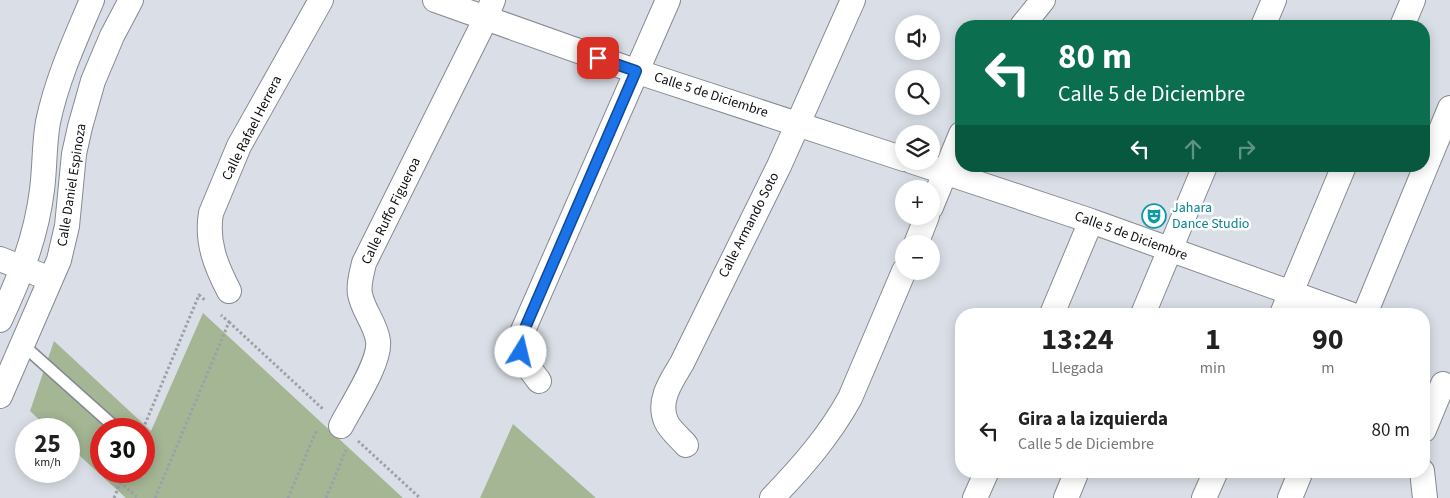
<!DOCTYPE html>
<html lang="es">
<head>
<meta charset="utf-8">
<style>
  :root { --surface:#fff; --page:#f6f6f6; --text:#222; --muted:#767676 }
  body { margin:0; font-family:"Source Sans 3",sans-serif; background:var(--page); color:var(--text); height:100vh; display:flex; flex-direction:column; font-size:19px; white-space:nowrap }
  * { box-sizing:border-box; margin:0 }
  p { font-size:16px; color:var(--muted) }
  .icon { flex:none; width:28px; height:28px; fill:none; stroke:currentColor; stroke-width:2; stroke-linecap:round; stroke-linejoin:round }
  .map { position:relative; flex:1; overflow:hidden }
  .sheet { position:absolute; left:955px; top:308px; width:475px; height:170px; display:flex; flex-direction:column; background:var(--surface); border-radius:20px; box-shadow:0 2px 12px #0003 }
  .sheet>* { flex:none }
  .hud { position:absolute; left:955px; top:20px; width:475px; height:152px; border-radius:20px; box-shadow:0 2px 12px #0003; background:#0b6e4f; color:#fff; overflow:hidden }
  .controls { position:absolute; left:895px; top:15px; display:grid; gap:10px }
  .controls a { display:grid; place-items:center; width:45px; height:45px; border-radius:50%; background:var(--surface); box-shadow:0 2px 12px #0003; font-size:25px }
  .speed { position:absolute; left:15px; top:418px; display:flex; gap:10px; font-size:25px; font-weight:700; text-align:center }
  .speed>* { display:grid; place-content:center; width:65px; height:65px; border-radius:50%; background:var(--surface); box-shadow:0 2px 12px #0003; line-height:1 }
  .speed small { font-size:12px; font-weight:400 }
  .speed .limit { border:8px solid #d22; background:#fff; color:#111 }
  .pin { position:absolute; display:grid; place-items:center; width:42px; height:42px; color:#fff; margin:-21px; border-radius:10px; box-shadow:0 2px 8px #0006 }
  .me { position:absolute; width:55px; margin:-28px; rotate:9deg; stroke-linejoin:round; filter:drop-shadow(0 0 4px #0008) }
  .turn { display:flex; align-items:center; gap:18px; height:105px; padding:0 20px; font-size:22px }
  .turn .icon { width:65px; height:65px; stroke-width:2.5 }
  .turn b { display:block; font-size:35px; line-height:42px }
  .lanes { display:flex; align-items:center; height:48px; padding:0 20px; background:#0003; justify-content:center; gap:25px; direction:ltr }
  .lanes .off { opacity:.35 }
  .eta { display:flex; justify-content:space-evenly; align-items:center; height:85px; text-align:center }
  .eta b { font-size:30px; font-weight:700; line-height:35px }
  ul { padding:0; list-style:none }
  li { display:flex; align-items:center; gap:15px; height:75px; padding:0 20px }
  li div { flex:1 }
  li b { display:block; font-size:19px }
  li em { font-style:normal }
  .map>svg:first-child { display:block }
  .green { fill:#a4b694; fill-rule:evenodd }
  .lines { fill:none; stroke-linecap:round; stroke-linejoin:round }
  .service-casing { stroke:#858a91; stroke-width:14 }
  .minor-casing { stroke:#858a91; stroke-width:26 }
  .path { stroke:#9ca0a7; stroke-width:3; stroke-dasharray:2.5 2.5; stroke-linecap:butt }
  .service { stroke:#fff; stroke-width:11 }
  .minor { stroke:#fff; stroke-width:24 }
  .route-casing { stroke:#114b97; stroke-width:12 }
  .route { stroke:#1a73e8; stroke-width:9 }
  .labels { text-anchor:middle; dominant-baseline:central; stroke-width:5; stroke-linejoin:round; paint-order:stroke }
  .street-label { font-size:14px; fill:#0d0f12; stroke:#fff }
  .culture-label { font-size:14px; fill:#0d838f; stroke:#fff; text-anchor:start }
</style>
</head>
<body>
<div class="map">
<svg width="1450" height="498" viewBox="0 0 1450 498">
  <rect width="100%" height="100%" fill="#dadfe7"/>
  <path class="green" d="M 203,313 L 403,498 L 126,498 L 69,446 L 69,429 L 49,429 L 30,411 L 54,341 L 151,431 ZM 101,429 L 144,429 L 144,471 L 101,471 Z
    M 513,424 L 596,498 L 480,498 Z"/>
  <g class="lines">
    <g class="service-casing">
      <path id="service" d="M 23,345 L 117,429"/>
    </g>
    <g class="minor-casing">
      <path id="minor" d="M 435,0 L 635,71 L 904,159
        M 1022,26 L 1043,0
        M 1263,26 L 1274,0
        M 1402,26 L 1413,0
        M 911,161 L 1091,221 L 1350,314
        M 931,207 L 961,134
        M 916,244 L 927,216
        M 0,259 L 38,274
        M 229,291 C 216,266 206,242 211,213 L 239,146 L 321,0
        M 1052,314 L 1091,221
        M 1143,314 L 1205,166
        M 1282,314 L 1344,166
        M 1365,314 L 1450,108
        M 0,320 C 20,277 36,238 42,190 C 45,167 44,144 48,122 C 57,79 75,40 92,0
        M 539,381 C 525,363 521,358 521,335 L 668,0
        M 0,396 L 59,260 L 67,226 L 74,154 L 80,127 L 93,81 L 112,36 L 131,0
        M 341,426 C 351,406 381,362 378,341 C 376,324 363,311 360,294 C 358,284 362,273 364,263 L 486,18 L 493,0
        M 1424,430 L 1443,384
        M 686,445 C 680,438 669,429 666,421 C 657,400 672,380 682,363 L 779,166 L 853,0
        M 1422,471 L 1425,498
        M 772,498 C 802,467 829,436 850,398 L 904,271
        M 975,498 L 987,471
        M 1066,498 L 1077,471
        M 1204,498 L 1216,471
        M 1290,498 L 1301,471"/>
    </g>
    <path class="path" d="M 229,322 L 324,410
      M 143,429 L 199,295 L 206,301
      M 358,441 L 420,498
      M 120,482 L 138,498
      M 114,498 L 125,471
      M 155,498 L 229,322 L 221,315
      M 288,498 L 317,429
      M 326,498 L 346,450"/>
    <use href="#service" class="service"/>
    <use href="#minor" class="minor"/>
  </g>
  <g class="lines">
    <g class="route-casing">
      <path id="route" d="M 521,352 L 522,335 L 636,71 L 598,58"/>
    </g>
    <use href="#route" class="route"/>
  </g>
  <defs>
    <g id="theatre-ring" transform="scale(1.25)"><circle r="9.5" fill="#fff" stroke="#0f9aa8" stroke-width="1.5"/><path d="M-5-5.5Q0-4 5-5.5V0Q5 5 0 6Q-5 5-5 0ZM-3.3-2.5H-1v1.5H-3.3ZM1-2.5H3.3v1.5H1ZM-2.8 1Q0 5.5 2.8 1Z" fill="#0f9aa8"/></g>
  </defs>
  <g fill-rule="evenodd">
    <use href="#theatre-ring" x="1154" y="216"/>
  </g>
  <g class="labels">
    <g class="street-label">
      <text transform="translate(711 95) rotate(18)">Calle 5 de Diciembre</text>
      <text transform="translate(252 128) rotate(-63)">Calle Rafael Herrera</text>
      <text transform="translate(72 185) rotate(-81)">Calle Daniel Espinoza</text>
      <text transform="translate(391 211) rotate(-64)">Calle Ruffo Figueroa</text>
      <text transform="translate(749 225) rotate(-63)">Calle Armando Soto</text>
      <text transform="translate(1131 236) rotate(20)">Calle 5 de Diciembre</text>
    </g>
    <g class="culture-label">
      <text x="1172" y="208">Jahara<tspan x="1172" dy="16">Dance Studio</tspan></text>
    </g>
  </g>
</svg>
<div class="controls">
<a><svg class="icon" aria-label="sound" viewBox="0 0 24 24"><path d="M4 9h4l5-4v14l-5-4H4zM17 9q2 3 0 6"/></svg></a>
<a><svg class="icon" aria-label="search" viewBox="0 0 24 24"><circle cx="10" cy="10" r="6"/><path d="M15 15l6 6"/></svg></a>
<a><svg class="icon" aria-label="layers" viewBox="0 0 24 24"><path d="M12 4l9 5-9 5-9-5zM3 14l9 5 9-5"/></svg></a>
<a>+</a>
<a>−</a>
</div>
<div class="speed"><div>25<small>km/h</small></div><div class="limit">30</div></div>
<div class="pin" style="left:598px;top:58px;background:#d93025"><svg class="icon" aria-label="arrive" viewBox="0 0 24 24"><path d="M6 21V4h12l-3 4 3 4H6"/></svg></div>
<svg class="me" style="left:521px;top:352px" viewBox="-20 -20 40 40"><circle r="19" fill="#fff"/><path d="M0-13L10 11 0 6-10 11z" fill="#1a73e8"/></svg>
<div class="hud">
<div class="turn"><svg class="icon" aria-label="left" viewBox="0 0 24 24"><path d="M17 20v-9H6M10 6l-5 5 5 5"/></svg><div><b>80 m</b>Calle 5 de Diciembre</div></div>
<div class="lanes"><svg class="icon" aria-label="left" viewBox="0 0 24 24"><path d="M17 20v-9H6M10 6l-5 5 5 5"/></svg><svg class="icon off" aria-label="ahead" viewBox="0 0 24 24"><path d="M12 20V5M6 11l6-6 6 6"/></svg><svg class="icon off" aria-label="right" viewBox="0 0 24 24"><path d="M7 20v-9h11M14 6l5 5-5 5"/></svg></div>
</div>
<section class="sheet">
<div class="eta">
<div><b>13:24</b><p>Llegada</p></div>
<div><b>1</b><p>min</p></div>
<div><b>90</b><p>m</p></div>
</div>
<ul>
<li><svg class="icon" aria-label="left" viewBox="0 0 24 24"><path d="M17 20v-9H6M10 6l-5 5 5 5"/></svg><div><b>Gira a la izquierda</b><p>Calle 5 de Diciembre</p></div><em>80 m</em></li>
</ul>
</section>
</div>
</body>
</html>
